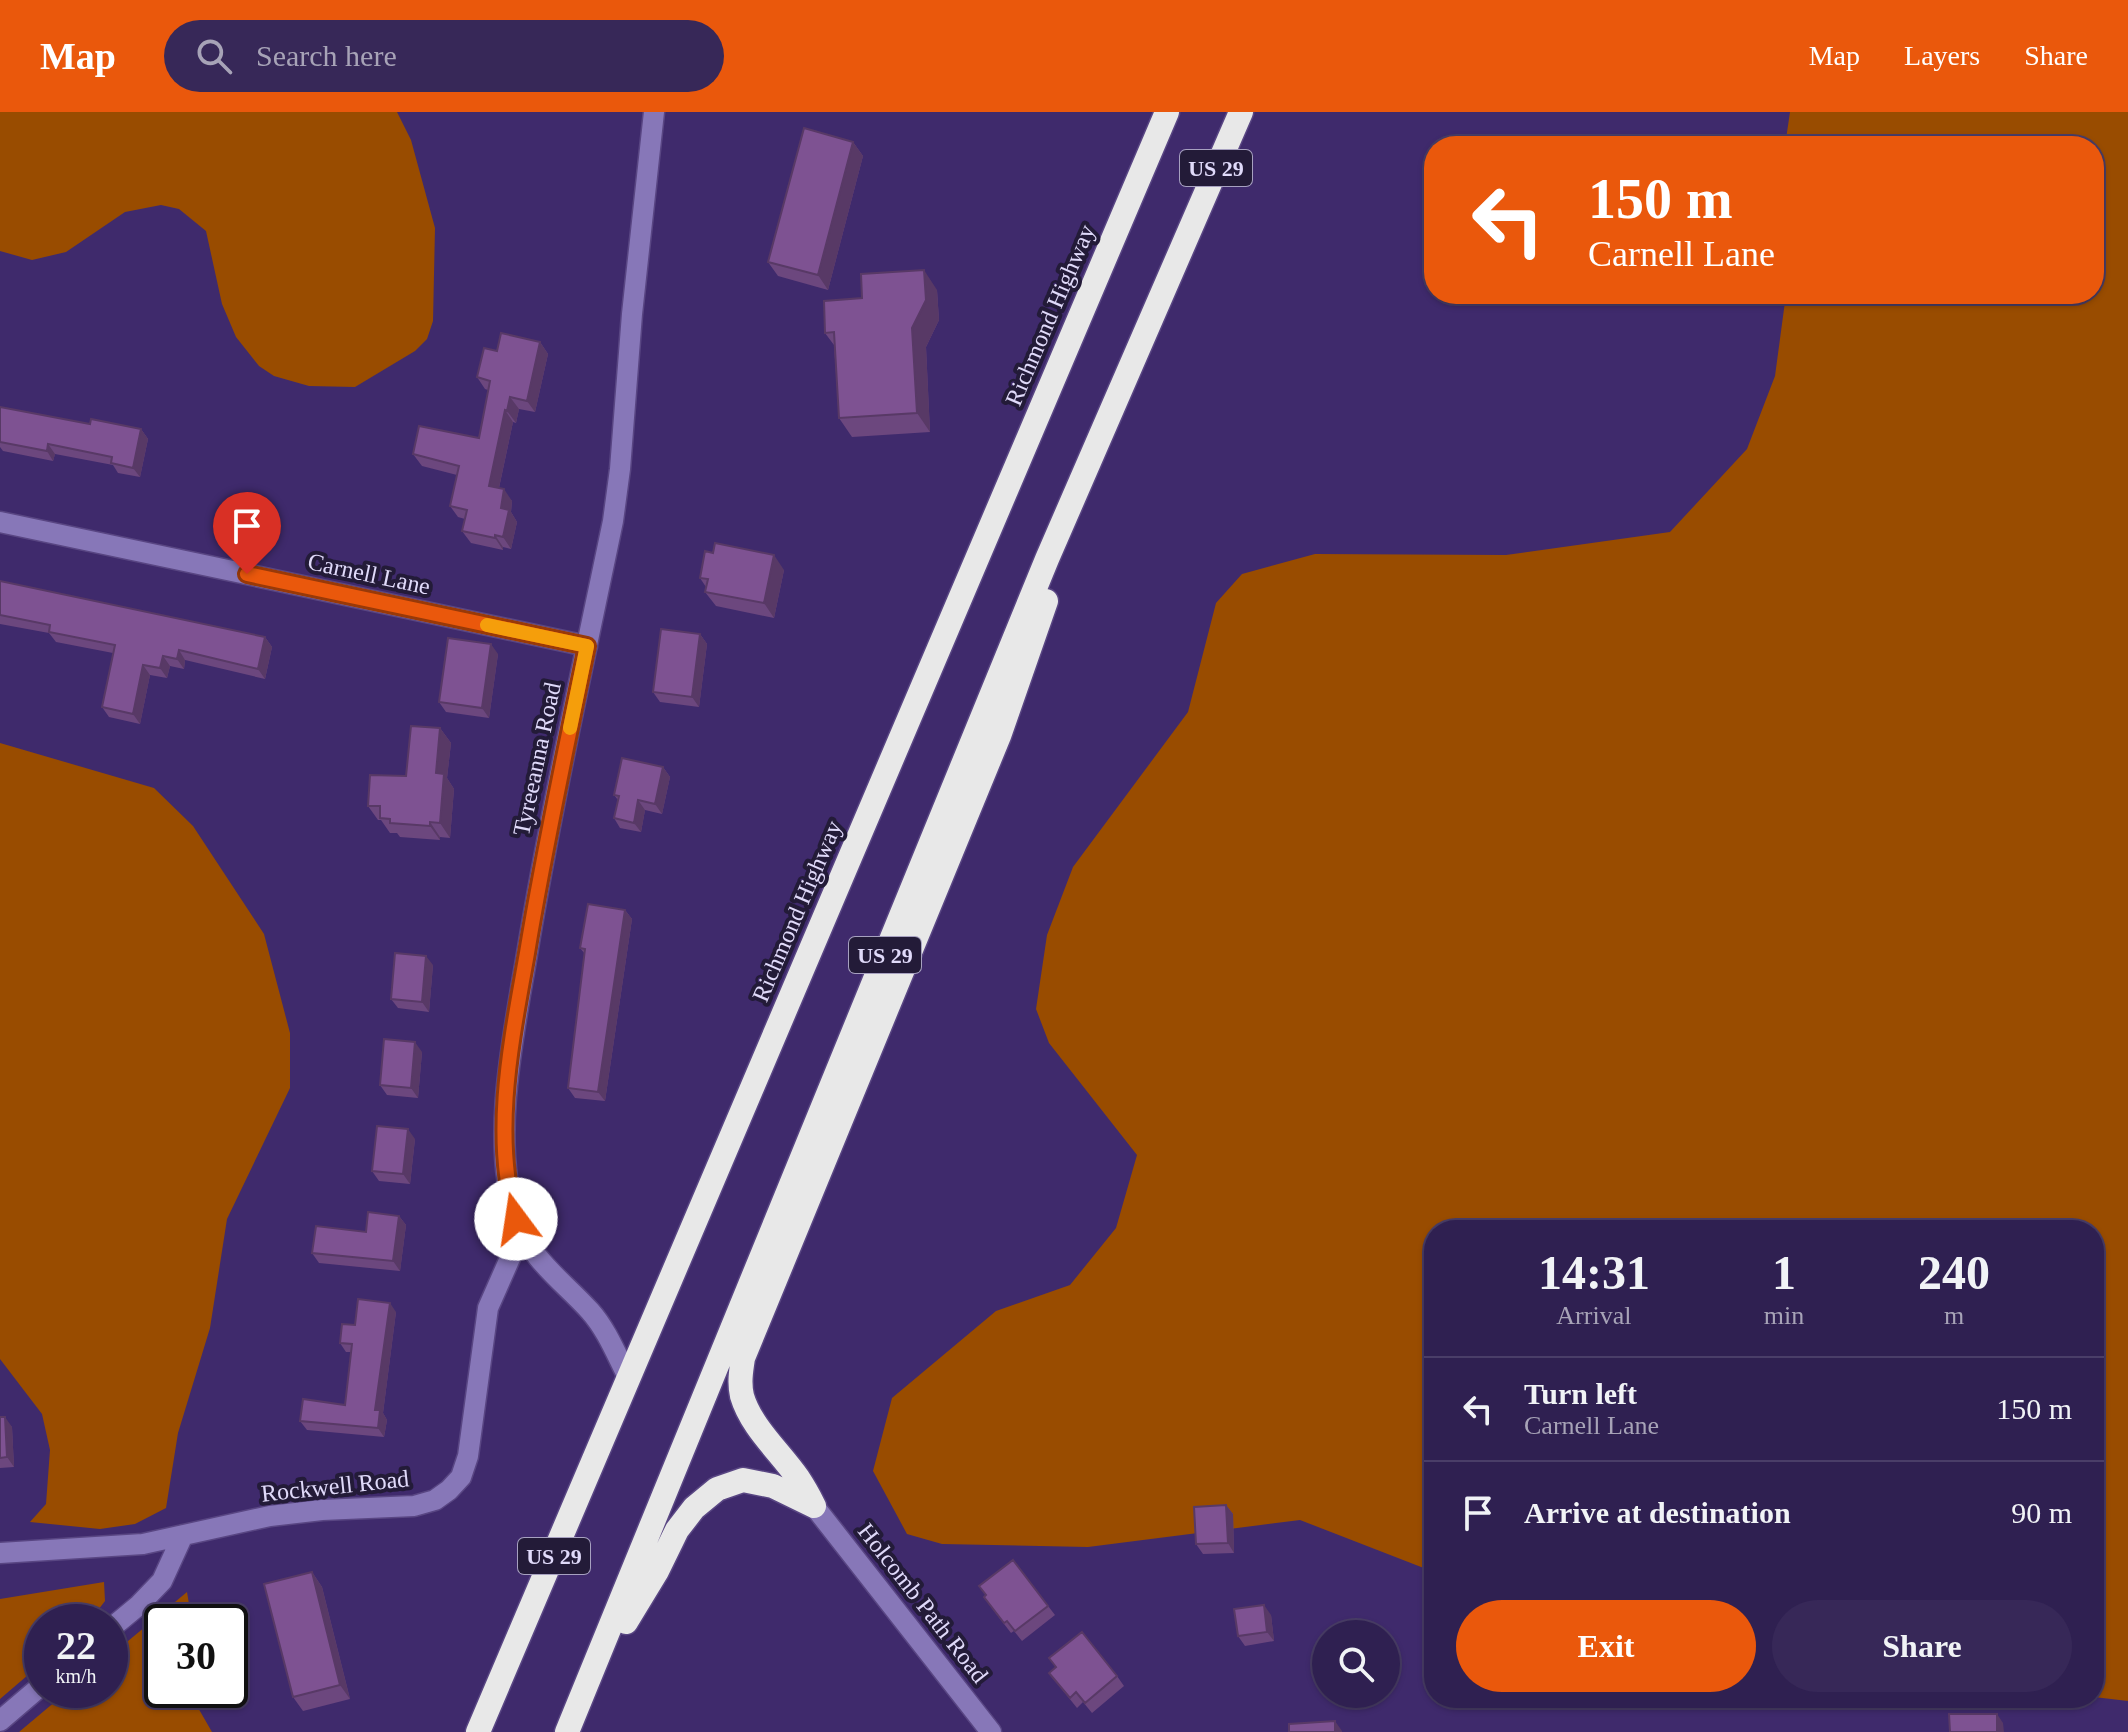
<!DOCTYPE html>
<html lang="en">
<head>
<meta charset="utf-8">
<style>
  :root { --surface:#2f2051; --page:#372858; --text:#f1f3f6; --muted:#a7a3b7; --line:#4a3e68; --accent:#ea580c }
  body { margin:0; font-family:"Times New Roman",serif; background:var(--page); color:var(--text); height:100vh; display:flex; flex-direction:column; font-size:30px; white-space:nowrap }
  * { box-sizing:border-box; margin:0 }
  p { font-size:26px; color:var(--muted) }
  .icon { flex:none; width:44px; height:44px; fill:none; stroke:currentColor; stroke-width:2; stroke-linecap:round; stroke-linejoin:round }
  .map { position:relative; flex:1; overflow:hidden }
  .panel { position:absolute; left:1424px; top:1108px; width:680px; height:488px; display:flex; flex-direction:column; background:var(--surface); border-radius:32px; box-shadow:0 2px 6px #0004,0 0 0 2px var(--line) }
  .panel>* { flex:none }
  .top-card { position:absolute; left:1424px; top:24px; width:680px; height:168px; border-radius:32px; box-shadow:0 2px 6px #0004,0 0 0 2px var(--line); background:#ea580c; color:#fff; overflow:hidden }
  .fabs { position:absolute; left:1312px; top:1508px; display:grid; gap:16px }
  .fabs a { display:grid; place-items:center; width:88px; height:88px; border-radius:50%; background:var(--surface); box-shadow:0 2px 6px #0004,0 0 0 2px var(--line); font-size:40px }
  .speed { position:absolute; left:24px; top:1492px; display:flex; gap:16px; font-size:40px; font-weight:700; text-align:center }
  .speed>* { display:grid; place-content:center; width:104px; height:104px; border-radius:50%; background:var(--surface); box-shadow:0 2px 6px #0004,0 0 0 2px var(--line); line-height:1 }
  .speed small { font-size:20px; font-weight:400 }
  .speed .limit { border:4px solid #111; border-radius:12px; background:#fff; color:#111 }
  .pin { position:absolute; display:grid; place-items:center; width:68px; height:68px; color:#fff; margin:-82px -34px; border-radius:50% 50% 50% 0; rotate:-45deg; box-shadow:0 0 8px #0007 }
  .pin .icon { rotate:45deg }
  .me { position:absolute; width:88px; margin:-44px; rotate:346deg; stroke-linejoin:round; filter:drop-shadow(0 0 6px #0008) }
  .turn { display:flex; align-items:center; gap:28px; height:168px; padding:0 32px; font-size:36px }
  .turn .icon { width:104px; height:104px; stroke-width:2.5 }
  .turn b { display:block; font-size:56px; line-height:68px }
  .eta { display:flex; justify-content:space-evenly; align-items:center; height:136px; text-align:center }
  .eta b { font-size:48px; font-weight:600; line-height:56px }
  .cta { display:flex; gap:16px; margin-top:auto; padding:16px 32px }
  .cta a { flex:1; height:92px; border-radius:48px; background:var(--accent); color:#fff; font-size:32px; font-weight:600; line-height:92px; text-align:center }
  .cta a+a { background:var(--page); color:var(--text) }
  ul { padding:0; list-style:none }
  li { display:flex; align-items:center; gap:24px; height:104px; padding:0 32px; border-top:2px solid var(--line) }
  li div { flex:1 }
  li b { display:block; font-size:30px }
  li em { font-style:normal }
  header { display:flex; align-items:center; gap:48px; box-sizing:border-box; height:112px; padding:0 40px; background:var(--accent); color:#fff }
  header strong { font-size:38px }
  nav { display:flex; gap:44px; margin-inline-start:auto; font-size:28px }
  .search { width:560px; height:72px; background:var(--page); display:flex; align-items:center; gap:20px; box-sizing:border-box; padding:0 28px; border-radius:44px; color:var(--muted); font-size:30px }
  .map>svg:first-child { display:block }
  .forest { fill:#994c00 }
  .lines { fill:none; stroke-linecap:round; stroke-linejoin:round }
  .minor-casing { stroke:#594683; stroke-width:23 }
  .highway-casing { stroke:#594683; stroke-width:27 }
  .minor { stroke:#8777b8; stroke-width:20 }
  .highway { stroke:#e8e8e8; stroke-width:24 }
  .wall { fill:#6c477e }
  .shaded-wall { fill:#583966 }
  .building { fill:#7e5292; stroke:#583966; stroke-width:2 }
  .route-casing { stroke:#983908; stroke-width:20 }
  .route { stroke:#ea580c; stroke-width:14 }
  .slow { stroke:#f59e0b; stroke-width:14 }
  .labels { text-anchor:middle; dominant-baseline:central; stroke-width:8; stroke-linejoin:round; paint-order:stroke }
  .shield { fill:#231b38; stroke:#a7a1c0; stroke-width:2 }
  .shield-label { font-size:22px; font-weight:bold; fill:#e0dafa }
  .street-label { font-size:24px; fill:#e0dafa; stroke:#231b38 }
</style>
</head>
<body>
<header>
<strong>Map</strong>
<div class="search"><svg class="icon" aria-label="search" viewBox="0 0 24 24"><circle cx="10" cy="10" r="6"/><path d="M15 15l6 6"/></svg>Search here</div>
<nav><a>Map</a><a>Layers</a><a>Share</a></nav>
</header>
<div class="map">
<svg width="2128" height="1620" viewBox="0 0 2128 1620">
  <rect width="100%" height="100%" fill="#3f2a6c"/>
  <path class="forest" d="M 0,0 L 397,0 L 411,28 L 435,116 L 433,209 L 427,227 L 415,239 L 355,275 L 309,274 L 274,264 L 259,254 L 236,225 L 222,192 L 206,119 L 179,97 L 161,93 L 125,100 L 66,140 L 32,148 L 0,139 Z
    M 1790,0 L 2128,0 L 2128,1589 L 2094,1585 L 2094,1118 L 1434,1118 L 1434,1460 L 1300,1408 L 1088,1435 L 942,1432 L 907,1422 L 873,1359 L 892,1286 L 996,1199 L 1070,1173 L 1116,1116 L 1137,1043 L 1049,931 L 1036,897 L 1047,823 L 1073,755 L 1188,600 L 1216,491 L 1242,462 L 1315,442 L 1506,443 L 1670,420 L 1747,337 L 1775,264 L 1786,182 L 2094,182 L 2094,34 L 1785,34 Z
    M 0,631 L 154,676 L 193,714 L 264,822 L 290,921 L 290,976 L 227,1107 L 210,1216 L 178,1321 L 166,1396 L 135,1412 L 100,1417 L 30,1410 L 46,1392 L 50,1338 L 42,1302 L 0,1247 Z
    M 104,1470 L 105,1489 L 89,1510 L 42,1510 L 42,1551 L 0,1587 L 0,1487 Z
    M 187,1480 L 190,1498 L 186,1510 L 162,1510 L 162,1578 L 190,1578 L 193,1587 L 212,1620 L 19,1620 L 69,1578 L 110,1578 L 110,1544 Z"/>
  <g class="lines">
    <g class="minor-casing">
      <path id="minor" d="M 0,410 L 587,534
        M 629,1267 C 617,1244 607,1218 590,1199 C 561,1167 531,1149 516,1105 C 490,1030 514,920 527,842 C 551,697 583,553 613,409 L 620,357 L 632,202 L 654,0
        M 814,1394 L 991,1620
        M 0,1441 L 143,1432 L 270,1404 L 322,1398 L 414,1394 L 435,1388 L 449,1378 L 461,1365 L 468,1344 L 488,1196 L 522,1119
        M 110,1517 L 139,1493 L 162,1469 L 183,1423
        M 0,1609 L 42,1573"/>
    </g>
    <g class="highway-casing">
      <path id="highway" d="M 814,1394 C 809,1384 804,1375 798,1366 C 780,1340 751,1315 742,1284 C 739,1271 741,1259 743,1246 L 999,624 L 1046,489
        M 626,1510 L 657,1459 L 677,1418 L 694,1396 L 717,1377 L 743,1368 L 773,1374 L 814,1394
        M 478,1620 L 1167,0
        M 567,1620 L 1047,447 L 1241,0"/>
    </g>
    <use href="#minor" class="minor"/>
    <use href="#highway" class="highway"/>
  </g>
  <path class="wall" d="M 853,30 L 863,44 L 828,178 L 778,164 L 768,150 Z
    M 937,178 L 939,208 L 926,235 L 930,320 L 852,325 L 839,306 L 834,233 L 825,221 L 862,186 Z
    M 540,230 L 548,242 L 535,300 L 519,297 L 516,311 L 513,310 L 499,376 L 512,389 L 511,400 L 517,410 L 511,437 L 503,435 L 503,438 L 471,431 L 462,419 L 465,407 L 458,405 L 450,394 L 457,363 L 422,354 L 413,342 L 479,326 L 488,278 L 485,277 L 477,265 L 497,239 Z
    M 90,312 L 141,317 L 148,327 L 140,365 L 118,361 L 113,353 L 55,342 L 53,349 L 3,339 L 0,335 L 0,330 Z
    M 784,458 L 774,506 L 716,494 L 705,480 L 706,475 L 700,466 Z
    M 0,469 L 265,525 L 272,535 L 265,567 L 185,548 L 184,557 L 170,554 L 167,566 L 150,563 L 140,612 L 109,605 L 102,595 L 113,541 L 56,530 L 49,521 L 0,512 Z
    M 700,522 L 707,532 L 699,595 L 660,590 L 653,580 Z
    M 498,542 L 489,606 L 446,600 L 439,590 Z
    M 440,616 L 451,631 L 447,666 L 454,677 L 450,726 L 440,725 L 440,728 L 400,725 L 397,721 L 390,721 L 381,708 L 378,708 L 368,694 L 406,664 Z
    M 663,655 L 670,665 L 662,702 L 645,698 L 641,720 L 620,716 L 614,706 L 618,688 L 614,683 Z
    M 625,798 L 632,807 L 605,989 L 575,986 L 568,976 L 585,842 L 580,836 Z
    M 433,853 L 429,900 L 398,896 L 391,887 Z
    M 422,940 L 418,986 L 387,983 L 380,973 Z
    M 415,1027 L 410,1072 L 379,1069 L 372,1059 Z
    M 399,1104 L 406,1113 L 400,1159 L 319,1151 L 312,1141 L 366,1120 Z
    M 396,1200 L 383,1301 L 387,1308 L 384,1325 L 307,1318 L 300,1309 L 345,1293 L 351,1240 L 346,1240 L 340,1231 L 355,1213 Z
    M 0,1305 L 12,1315 L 14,1355 L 0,1356 Z
    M 1226,1393 L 1233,1402 L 1234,1441 L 1203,1442 L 1196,1432 Z
    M 1013,1448 L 1055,1503 L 1022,1529 L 1014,1519 L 1011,1521 L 991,1495 Z
    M 312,1460 L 322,1475 L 350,1587 L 303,1599 L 293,1585 Z
    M 1271,1503 L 1274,1529 L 1245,1534 L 1238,1524 Z
    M 1049,1561 L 1117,1564 L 1124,1574 L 1092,1601 L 1083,1590 L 1077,1596 Z"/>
  <path class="shaded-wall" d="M 853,30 L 863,44 L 828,178 L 818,163 Z
    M 924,158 L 937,178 L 939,208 L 926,235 L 930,320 L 917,301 L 912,216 Z
    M 540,230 L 548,242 L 535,300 L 527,289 Z
    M 510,285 L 519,297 L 516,311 L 507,299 Z
    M 505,298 L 513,310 L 497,385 L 489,374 Z
    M 141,317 L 148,327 L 140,365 L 133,356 Z
    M 48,332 L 55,342 L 53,349 L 47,339 Z
    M 504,377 L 512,389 L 511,400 L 517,410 L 511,437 L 503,425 L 501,396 Z
    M 495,423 L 503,435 L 503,438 L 495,426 Z
    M 774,443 L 784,458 L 774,506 L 764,491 Z
    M 700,522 L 707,532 L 699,595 L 692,585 Z
    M 265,525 L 272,535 L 265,567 L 258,557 Z
    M 491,532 L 498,542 L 489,606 L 482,596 Z
    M 179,538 L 185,548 L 184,557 L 177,547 Z
    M 163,544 L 170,554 L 167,566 L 160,556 Z
    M 143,553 L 150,563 L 140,612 L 133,602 Z
    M 440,616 L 451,631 L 447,666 L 454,677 L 450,726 L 440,711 L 436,661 Z
    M 663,655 L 670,665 L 662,702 L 655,692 Z
    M 638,688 L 645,698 L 641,720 L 634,711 Z
    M 430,710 L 440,725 L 440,728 L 430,714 Z
    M 625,798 L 632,807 L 605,989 L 598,980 Z
    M 426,844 L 433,853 L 429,900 L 422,890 Z
    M 415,930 L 422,940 L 418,986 L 411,976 Z
    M 408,1017 L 415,1027 L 410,1072 L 403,1062 Z
    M 399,1104 L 406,1113 L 400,1159 L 393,1149 Z
    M 390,1191 L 396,1200 L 383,1301 L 387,1308 L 384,1325 L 378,1316 L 375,1298 Z
    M 5,1305 L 12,1315 L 14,1355 L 7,1345 Z
    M 1226,1393 L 1233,1402 L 1234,1441 L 1228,1431 Z
    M 312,1460 L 322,1475 L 350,1587 L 340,1573 Z
    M 1264,1493 L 1271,1503 L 1274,1529 L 1267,1520 Z
    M 1997,1602 L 2003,1611 L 2004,1620 L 1997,1620 Z
    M 1335,1609 L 1342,1619 L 1342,1620 L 1335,1620 Z"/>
  <path class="building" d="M 804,16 L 853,30 L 818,163 L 768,150 Z
    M 924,158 L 926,188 L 912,216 L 917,301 L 839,306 L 834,220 L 825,221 L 824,189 L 862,186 L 861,162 Z
    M 501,221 L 540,230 L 527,289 L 510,285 L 507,299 L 505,298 L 489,374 L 504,377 L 501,396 L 509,398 L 503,425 L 495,423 L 495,426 L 462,419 L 467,398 L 450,394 L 459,354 L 413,342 L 419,314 L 479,326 L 490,269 L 477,265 L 484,236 L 497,239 Z
    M 0,295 L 90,312 L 91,307 L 141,317 L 133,356 L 111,351 L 112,345 L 48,332 L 47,339 L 0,330 Z
    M 715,431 L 774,443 L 764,491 L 705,480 L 708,467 L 700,466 L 705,439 L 713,441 Z
    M 0,469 L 265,525 L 258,557 L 179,538 L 177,547 L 163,544 L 160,556 L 143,553 L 133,602 L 102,595 L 115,533 L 49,520 L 50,513 L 0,503 Z
    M 661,517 L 700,522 L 692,585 L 653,580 Z
    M 448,526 L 491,532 L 482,596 L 439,590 Z
    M 411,614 L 440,616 L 436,661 L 444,662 L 440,711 L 430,710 L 430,714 L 390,711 L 390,707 L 380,706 L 380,694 L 368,694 L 370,663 L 406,664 Z
    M 622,646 L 663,655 L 655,692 L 638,688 L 634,711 L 614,706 L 619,684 L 614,683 Z
    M 588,792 L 625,798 L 598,980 L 568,976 L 585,837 L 580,836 Z
    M 395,841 L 426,844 L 422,890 L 391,887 Z
    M 384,927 L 415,930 L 411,976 L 380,973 Z
    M 377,1014 L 408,1017 L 403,1062 L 372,1059 Z
    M 368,1100 L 399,1104 L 393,1149 L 312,1141 L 316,1114 L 366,1120 Z
    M 358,1187 L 390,1191 L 375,1298 L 380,1298 L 378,1316 L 300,1309 L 303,1287 L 345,1293 L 352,1232 L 340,1231 L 342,1212 L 355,1213 Z
    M 0,1305 L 5,1305 L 7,1345 L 0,1346 Z
    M 1226,1393 L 1228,1431 L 1196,1432 L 1194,1395 Z
    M 1013,1448 L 1048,1494 L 1015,1519 L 1007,1509 L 1004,1511 L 984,1485 L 986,1483 L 979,1474 Z
    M 312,1460 L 340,1573 L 293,1585 L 264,1472 Z
    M 1264,1493 L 1267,1520 L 1238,1524 L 1234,1497 Z
    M 1082,1520 L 1117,1564 L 1085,1591 L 1076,1580 L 1070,1586 L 1049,1561 L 1056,1555 L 1049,1546 Z
    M 1949,1602 L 1997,1602 L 1997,1620 L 1950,1620 Z
    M 1335,1609 L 1335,1620 L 1289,1620 L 1289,1612 Z"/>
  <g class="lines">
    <g class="route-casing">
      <path id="route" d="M 247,462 L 587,534 C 566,636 544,738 527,841 C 512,926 491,1022 516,1107"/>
    </g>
    <use href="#route" class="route"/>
    <path class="slow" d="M 487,513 L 587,534 L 570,616"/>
  </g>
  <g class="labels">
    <g class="shield">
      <rect x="1180" y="38" width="72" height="36" rx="6"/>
      <rect x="849" y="825" width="72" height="36" rx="6"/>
      <rect x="518" y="1426" width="72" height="36" rx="6"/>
    </g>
    <g class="shield-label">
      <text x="1216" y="56">US 29</text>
      <text x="885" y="843">US 29</text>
      <text x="554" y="1444">US 29</text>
    </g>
    <g class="street-label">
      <text transform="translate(1050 203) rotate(-67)">Richmond Highway</text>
      <text transform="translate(369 462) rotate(12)">Carnell Lane</text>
      <text transform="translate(537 647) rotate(-78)">Tyreeanna Road</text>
      <text transform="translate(797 799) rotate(-67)">Richmond Highway</text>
      <text transform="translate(335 1374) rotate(-6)">Rockwell Road</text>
      <text transform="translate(923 1491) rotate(52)">Holcomb Path Road</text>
    </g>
  </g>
</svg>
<div class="fabs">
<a><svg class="icon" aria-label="search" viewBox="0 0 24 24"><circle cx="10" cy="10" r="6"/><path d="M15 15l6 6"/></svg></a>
</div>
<div class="speed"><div>22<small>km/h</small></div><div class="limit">30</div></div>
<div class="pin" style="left:247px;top:462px;background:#d93025"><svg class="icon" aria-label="arrive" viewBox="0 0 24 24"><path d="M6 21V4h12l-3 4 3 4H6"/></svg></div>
<svg class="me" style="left:516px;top:1107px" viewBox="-20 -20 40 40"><circle r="19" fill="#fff"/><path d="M0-13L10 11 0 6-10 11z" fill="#ea580c"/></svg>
<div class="top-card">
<div class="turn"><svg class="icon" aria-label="left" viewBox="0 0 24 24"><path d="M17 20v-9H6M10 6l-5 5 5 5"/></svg><div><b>150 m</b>Carnell Lane</div></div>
</div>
<section class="panel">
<div class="eta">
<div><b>14:31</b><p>Arrival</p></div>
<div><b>1</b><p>min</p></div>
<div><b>240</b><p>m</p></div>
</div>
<ul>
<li><svg class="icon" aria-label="left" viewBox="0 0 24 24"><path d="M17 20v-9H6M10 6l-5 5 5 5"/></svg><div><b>Turn left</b><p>Carnell Lane</p></div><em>150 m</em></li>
<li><svg class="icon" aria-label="arrive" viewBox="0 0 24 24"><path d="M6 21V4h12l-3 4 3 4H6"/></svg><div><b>Arrive at destination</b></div><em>90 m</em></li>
</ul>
<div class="cta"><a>Exit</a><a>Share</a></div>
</section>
</div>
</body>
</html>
